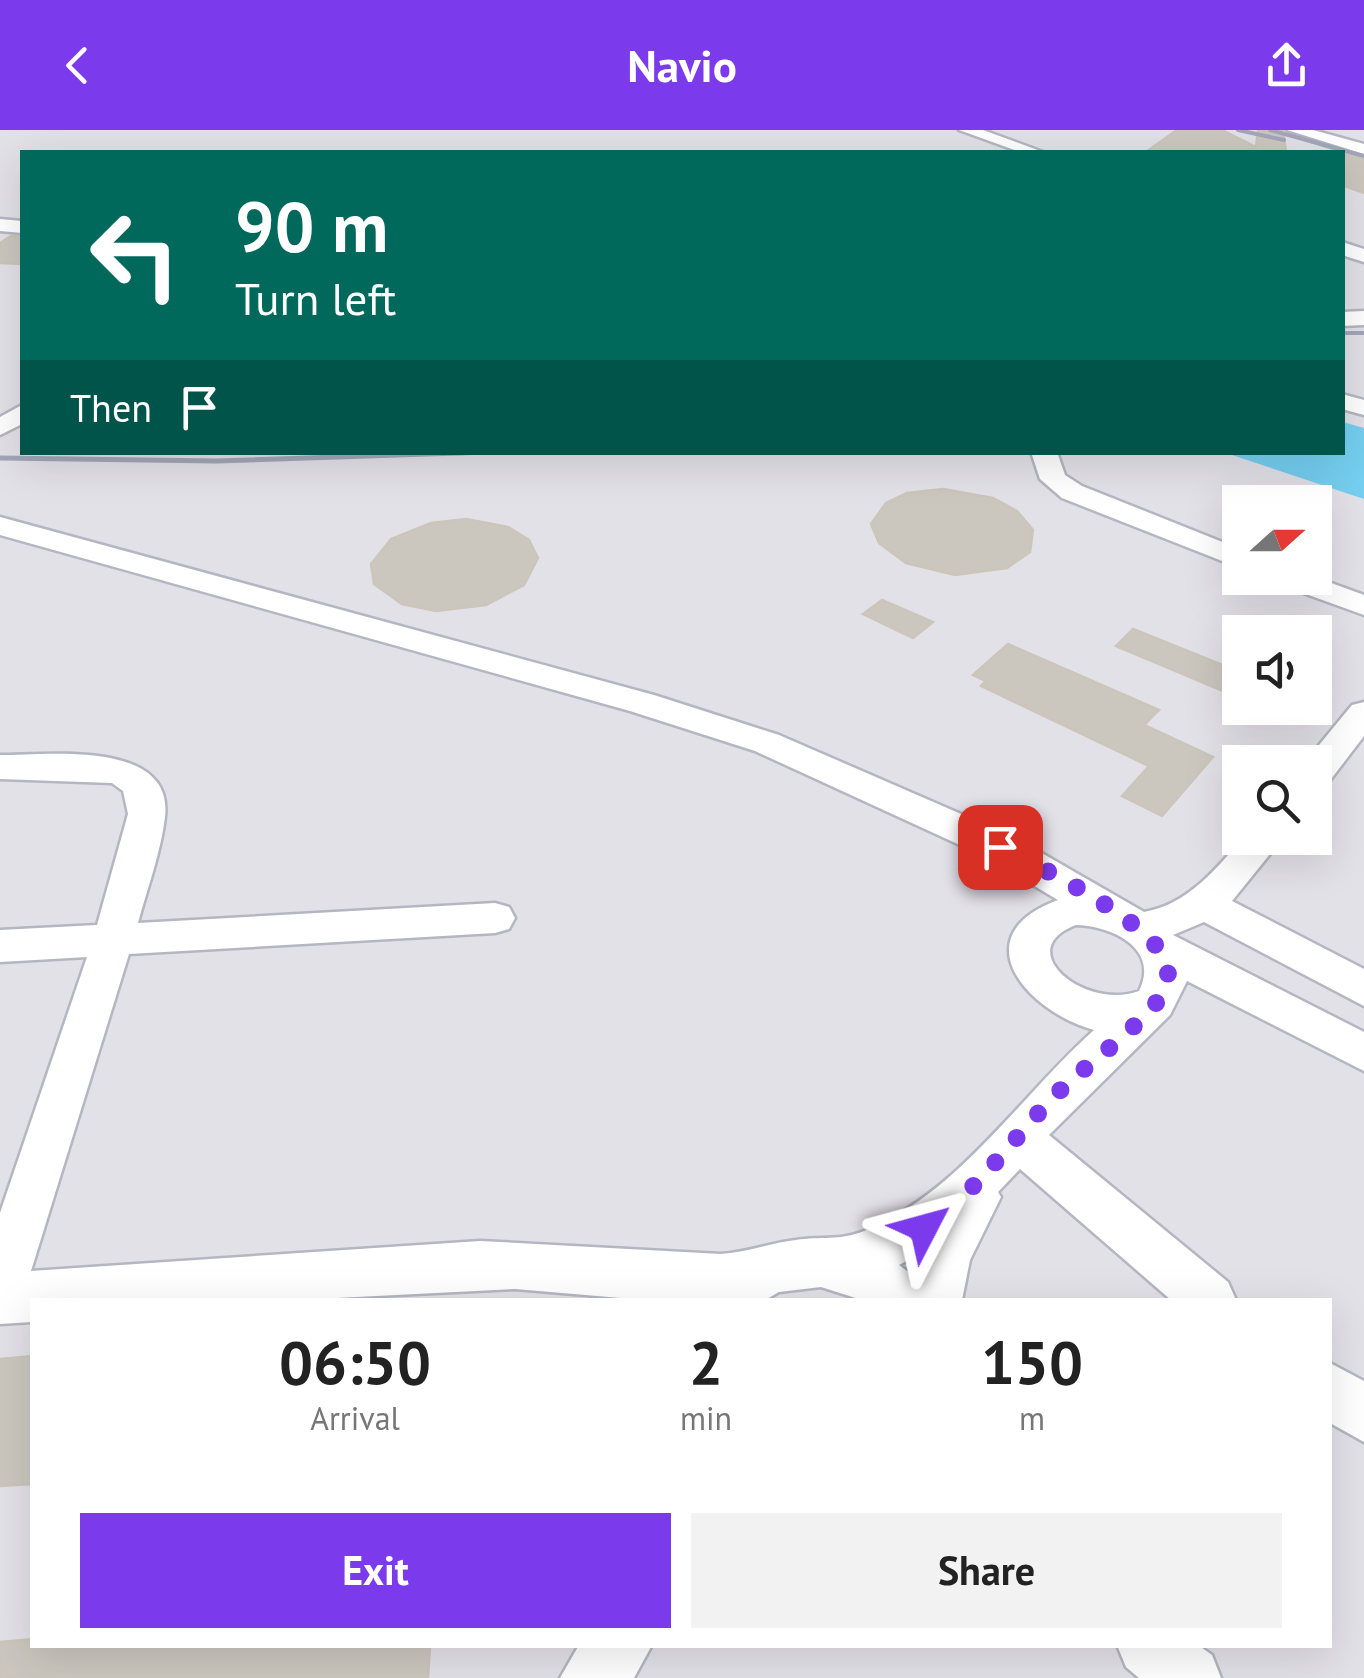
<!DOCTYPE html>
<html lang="en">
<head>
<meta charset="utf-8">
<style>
  :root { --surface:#fff; --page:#f2f2f2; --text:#222; --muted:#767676; --accent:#7c3aed }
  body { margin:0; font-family:"PT Sans",sans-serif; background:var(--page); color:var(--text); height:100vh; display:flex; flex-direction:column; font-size:38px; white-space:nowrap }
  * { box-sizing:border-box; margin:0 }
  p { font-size:32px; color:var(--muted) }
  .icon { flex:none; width:55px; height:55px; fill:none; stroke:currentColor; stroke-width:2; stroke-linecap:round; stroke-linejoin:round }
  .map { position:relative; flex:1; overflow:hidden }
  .details { position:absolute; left:30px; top:1168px; width:1302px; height:350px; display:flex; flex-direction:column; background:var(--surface); border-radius:0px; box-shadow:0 10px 40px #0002 }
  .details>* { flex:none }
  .guide { position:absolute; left:20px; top:20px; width:1325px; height:305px; border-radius:0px; box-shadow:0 10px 40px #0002; background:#00695c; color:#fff; overflow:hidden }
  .needle { width:65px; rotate:69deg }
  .fabs { position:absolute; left:1222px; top:355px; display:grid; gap:20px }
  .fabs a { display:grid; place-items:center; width:110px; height:110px; border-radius:0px; background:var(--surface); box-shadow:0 10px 40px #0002; font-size:50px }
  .pin { position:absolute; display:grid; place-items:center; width:85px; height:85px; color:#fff; margin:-42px; border-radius:20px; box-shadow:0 5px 15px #0006 }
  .me { position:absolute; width:110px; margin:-55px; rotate:51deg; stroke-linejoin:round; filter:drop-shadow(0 0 8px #0008) }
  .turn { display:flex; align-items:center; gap:35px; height:210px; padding:0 50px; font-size:45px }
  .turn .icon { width:130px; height:130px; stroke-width:2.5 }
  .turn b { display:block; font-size:70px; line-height:85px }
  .then { display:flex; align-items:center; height:95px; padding:0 50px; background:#0003; gap:20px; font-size:38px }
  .eta { display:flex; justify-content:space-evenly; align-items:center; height:170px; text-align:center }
  .eta b { font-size:60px; font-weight:800; line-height:70px }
  .cta { display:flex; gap:20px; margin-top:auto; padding:20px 50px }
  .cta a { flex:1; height:115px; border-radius:0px; background:var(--accent); color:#fff; font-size:40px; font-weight:800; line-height:115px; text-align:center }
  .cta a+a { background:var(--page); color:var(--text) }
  header { display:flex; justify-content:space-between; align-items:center; height:130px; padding:0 50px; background:var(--accent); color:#fff; font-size:45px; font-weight:800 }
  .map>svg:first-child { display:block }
  .industrial { fill:#e3e1e8; fill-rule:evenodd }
  .water { fill:#75cff0 }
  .building { fill:#cbc7bf; stroke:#cbc5ba; stroke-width:2.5 }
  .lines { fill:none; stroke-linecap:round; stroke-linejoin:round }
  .minor-casing { stroke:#b4b7c1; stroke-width:5 }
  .minor { fill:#fff; fill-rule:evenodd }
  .rail-far1 { stroke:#a3a6b8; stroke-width:4 }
  .rail { stroke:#a3a6b8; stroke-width:5 }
  .route { stroke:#7c3aed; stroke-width:18; stroke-dasharray:0 32.4 }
</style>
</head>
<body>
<header><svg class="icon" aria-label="back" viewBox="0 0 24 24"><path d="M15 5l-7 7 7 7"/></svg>Navio<svg class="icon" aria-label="share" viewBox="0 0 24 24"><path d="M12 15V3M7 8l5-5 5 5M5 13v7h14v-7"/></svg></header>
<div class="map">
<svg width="1364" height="1548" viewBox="0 0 1364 1548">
  <rect width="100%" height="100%" fill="#efe9e1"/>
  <path class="industrial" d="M 0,0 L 1364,0 L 1364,1548 L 0,1548 ZM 22,22 L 1342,22 L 1342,322 L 22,322 ZM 1240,372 L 1315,372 L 1315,448 L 1240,448 ZM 1240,502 L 1315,502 L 1315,578 L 1240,578 ZM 1240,632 L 1315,632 L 1315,708 L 1240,708 ZM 32,1170 L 1330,1170 L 1330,1515 L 32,1515 Z"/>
  <path class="water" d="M 1343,292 L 1364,298 L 1364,369 L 1226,323 L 1342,322 Z"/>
  <path class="building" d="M 1177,0 L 1222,0 L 1256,17 L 1258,0 L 1283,0 L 1286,22 L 1146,22 Z
    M 1287,4 L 1364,27 L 1364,63 L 1342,55 L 1342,22 Z
    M 11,106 L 22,106 L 22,134 L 0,133 L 0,113 Z
    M 943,359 L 993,368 L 1017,381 L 1033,400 L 1030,422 L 1007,438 L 955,445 L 906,433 L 879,413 L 871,394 L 886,373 L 907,363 Z
    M 466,389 L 508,397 L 529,410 L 538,428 L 524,455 L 486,475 L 436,481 L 402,474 L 374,454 L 371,434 L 391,409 L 431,393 Z
    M 882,470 L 933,492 L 913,508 L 863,484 Z
    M 1133,499 L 1240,542 L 1240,568 L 1116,516 Z
    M 1008,514 L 1159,580 L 1144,595 L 1213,627 L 1162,686 L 1122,666 L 1149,636 L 981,556 L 986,551 L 973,545 Z
    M 32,1226 L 32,1354 L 0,1356 L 0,1229 Z
    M 32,1509 L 32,1515 L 430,1515 L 428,1548 L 0,1548 L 0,1512 Z"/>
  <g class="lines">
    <g class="minor-casing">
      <path id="minor" d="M 959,0 L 983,0 L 1043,22 L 1020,22 Z
        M 1287,0 L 1313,0 L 1364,14 L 1364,24 Z
        M 0,89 L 22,91 L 22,103 L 0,101 Z
        M 1342,112 L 1364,119 L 1364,132 L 1342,125 Z
        M 1364,181 L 1364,195 L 1342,196 L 1342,182 Z
        M 1342,264 L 1364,270 L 1364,285 L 1342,279 Z
        M 22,275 L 22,294 L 0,305 L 0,287 Z
        M 1031,322 L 1057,322 L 1065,345 L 1082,356 L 1240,419 L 1240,438 L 1062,368 L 1040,349 Z
        M 0,387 L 654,565 L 779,605 L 1014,707 L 1144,782 C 1187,775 1216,739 1243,708 L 1283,708 L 1232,771 L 1364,839 L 1364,876 L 1204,792 L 1173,805 L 1364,902 L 1364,941 L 1187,851 L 1170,885 L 1049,1005 L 1228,1152 L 1236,1170 L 1171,1170 L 1020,1039 L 998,1062 L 1001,1067 L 970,1130 L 962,1170 L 862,1170 L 821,1157 L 779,1162 L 765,1170 L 644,1170 L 515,1159 L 297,1170 L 32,1170 L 32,1192 L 0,1194 L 0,1083 L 87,827 L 0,832 L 0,800 L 97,795 L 128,684 L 123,661 L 112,653 L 0,649 L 0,625 C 47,625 174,609 165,687 C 161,722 147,759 138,793 L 495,773 L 509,777 L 515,788 L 509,799 L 495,803 L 129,824 L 31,1141 L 480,1111 L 721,1124 C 748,1122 770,1113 796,1110 C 821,1106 840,1111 864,1101 C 958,1064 1020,966 1094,900 C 1025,881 962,805 1058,770 L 986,727 L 755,621 L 630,581 L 0,405 ZM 1076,795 C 1113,796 1160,819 1139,861 C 1085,881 1010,820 1076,795 ZM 920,1124 L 915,1147 L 899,1135 Z
        M 1315,447 L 1364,465 L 1364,485 L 1278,454 L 1274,448 Z
        M 1364,572 L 1364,606 L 1328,653 L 1315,656 L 1315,632 L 1305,632 L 1352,575 Z
        M 1330,1233 L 1364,1251 L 1364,1312 L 1330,1293 Z
        M 579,1515 L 652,1515 L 634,1548 L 560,1548 Z
        M 1117,1515 L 1198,1515 L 1212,1525 L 1221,1548 L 1139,1548 L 1126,1537 Z"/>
    </g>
    <use href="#minor" class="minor"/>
    <path class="rail-far1" d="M 1238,0 L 1284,10
      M 1270,0 L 1364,26
      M 1342,203 L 1364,203"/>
    <path class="rail" d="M 0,328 L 217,331 L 489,322"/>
  </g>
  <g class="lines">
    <path class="route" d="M 924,1098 C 983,1058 1018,999 1069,952 C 1094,930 1148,889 1163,863 C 1169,853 1169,843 1166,833 C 1155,793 1038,736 1000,717"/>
  </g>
</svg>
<div class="fabs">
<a><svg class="needle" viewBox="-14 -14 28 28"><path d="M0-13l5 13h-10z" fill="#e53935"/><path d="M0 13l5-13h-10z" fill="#767676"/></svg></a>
<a><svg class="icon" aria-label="sound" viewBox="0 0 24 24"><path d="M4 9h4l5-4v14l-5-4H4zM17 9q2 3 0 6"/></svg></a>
<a><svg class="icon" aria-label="search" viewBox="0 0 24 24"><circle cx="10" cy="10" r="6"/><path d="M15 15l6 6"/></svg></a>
</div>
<div class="pin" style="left:1000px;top:717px;background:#d93025"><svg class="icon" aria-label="arrive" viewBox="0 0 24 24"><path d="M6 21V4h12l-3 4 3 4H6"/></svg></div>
<svg class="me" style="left:924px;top:1098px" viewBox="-20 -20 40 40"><path d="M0-17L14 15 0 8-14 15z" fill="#7c3aed" stroke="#fff" stroke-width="4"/></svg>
<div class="guide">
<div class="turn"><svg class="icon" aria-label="left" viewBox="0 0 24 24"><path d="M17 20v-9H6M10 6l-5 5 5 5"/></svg><div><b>90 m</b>Turn left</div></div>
<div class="then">Then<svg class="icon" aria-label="arrive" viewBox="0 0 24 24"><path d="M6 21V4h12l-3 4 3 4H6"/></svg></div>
</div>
<section class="details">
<div class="eta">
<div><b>06:50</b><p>Arrival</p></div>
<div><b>2</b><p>min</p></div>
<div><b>150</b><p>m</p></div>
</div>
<div class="cta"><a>Exit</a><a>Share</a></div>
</section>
</div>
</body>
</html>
